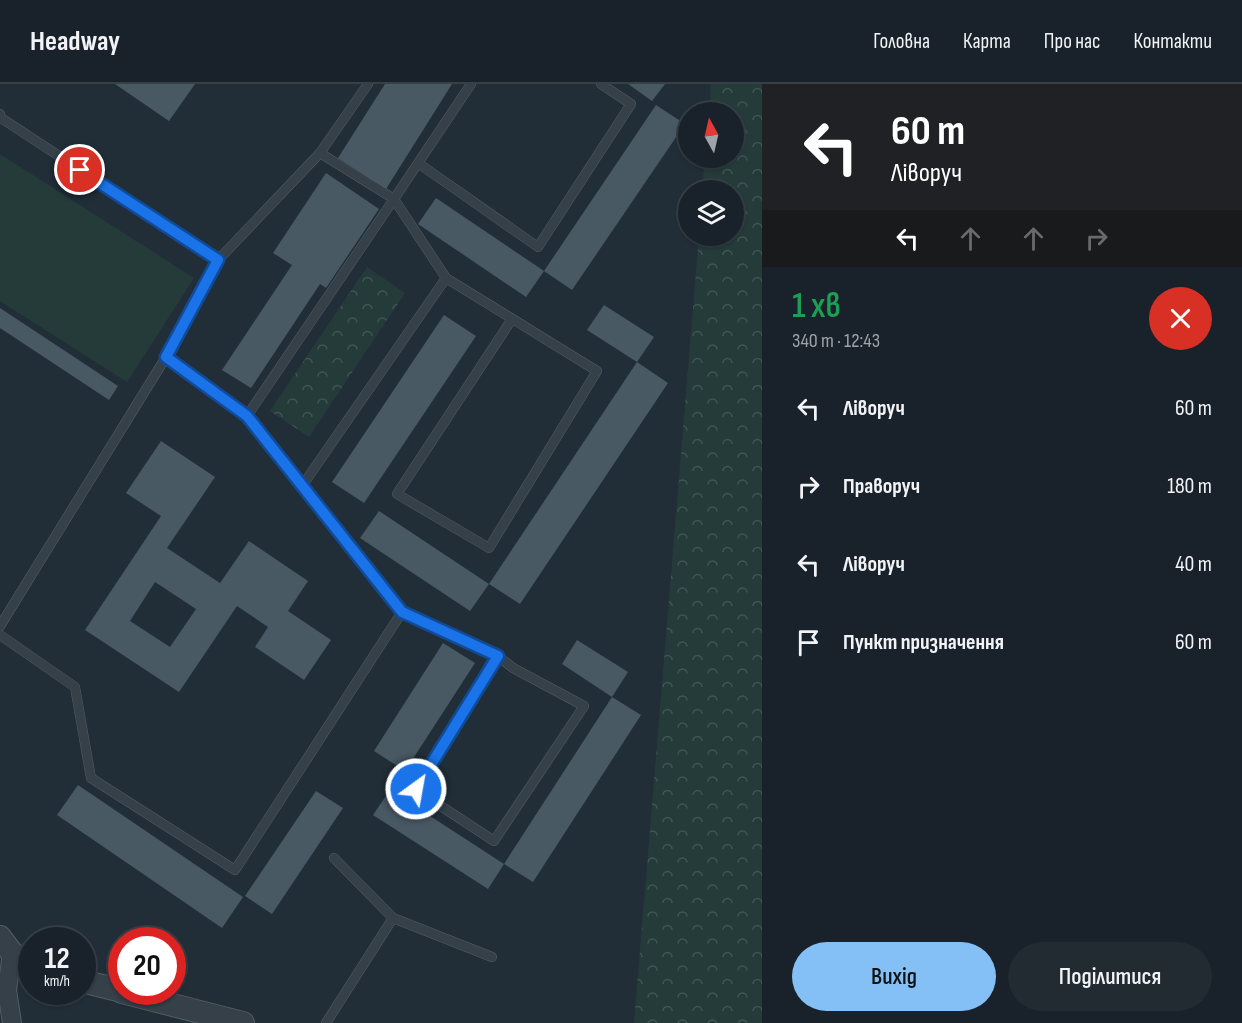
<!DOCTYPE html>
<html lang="uk">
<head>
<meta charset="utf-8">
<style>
  :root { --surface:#19222a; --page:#222a32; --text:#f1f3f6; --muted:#9fa4a8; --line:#373f47; --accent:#84c0f5 }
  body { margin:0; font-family:"Sofia Sans Condensed",sans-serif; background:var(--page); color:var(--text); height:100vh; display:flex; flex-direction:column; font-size:22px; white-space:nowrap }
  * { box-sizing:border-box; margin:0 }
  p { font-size:20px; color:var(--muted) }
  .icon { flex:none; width:33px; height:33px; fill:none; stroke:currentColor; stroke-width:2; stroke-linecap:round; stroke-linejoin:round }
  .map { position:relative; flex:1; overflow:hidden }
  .drawer { display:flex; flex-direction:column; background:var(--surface); width:480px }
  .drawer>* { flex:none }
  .top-card { background:#202124; color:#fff; overflow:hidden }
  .needle { width:39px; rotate:352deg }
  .controls { position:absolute; left:678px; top:18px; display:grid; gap:12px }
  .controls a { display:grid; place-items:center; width:66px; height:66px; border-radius:50%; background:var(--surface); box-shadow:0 2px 4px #0004,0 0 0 2px var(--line); font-size:30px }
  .speed { position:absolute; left:18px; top:843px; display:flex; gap:12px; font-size:30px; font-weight:700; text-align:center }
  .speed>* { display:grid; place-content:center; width:78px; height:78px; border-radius:50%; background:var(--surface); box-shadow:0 2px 4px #0004,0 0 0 2px var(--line); line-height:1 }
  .speed small { font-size:15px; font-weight:400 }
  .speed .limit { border:9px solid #d22; background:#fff; color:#111 }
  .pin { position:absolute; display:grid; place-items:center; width:51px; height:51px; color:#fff; margin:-26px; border:3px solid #fff; border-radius:50%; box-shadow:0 2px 6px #0007 }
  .me { position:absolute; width:66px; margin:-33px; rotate:32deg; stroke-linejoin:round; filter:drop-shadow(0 0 4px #0008) }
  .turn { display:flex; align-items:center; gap:21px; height:126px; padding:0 30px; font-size:27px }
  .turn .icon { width:78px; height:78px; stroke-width:2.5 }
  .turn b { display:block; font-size:42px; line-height:51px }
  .lanes { display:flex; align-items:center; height:57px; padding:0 30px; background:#0003; justify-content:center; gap:30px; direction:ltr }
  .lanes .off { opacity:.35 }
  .round { display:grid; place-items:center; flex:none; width:63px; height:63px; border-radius:32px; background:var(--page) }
  .headline { display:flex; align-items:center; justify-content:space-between; height:102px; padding:0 30px }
  h1 { font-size:36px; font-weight:600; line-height:45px; color:#1e9e55 }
  .cta { display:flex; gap:12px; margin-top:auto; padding:12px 30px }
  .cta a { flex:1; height:69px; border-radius:36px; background:var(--accent); color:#111; font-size:24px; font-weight:600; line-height:69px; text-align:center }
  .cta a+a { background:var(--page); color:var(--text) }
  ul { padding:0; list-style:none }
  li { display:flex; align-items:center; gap:18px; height:78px; padding:0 30px }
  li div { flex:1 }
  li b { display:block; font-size:22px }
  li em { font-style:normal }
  header { display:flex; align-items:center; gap:36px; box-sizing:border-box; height:84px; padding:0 30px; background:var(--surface); border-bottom:2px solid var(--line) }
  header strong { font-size:28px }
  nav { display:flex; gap:33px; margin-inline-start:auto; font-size:21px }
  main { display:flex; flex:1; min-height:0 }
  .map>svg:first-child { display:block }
  .forest { fill:url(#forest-crowns) }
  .pitch { fill:#243b39 }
  .building { fill:#495964; fill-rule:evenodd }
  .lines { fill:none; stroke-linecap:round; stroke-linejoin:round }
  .service-casing { stroke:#525e66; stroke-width:10 }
  .minor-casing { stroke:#525e66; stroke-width:20 }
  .tertiary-casing { stroke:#525e66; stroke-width:24 }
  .service { stroke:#354049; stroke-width:9 }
  .minor { stroke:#354049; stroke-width:18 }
  .tertiary { stroke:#354049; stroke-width:22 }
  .route-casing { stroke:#114b97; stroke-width:15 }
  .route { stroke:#1a73e8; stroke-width:10 }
</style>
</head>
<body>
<header>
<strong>Headway</strong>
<nav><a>Головна</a><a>Карта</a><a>Про нас</a><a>Контакти</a></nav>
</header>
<main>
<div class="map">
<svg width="762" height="939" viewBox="0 0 762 939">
  <defs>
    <pattern id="forest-crowns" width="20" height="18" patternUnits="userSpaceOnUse" patternTransform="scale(1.5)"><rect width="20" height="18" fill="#243b39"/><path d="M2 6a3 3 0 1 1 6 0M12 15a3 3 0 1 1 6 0" fill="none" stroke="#415554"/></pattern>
  </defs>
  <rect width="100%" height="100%" fill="#212e38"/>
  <path class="forest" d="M 711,0 L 762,0 L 762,939 L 634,939 L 699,152 L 734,152 L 734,106 L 702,106 L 705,74 L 734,74 L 734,28 L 709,28 Z
    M 367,183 L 405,209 L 309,353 L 270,327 Z"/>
  <path class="pitch" d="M 0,70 L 194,194 L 127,298 L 0,217 Z"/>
  <path class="building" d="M 115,0 L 195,0 L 169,37 Z
    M 385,0 L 452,0 L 386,105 L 338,74 Z
    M 628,0 L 665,0 L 652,17 Z
    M 656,21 L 685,40 L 572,206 L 544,187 Z
    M 326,89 L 379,125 L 326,204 L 320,200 L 251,304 L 222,286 L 292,181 L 273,169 Z
    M 436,114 L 544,187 L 526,213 L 418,140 Z
    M 604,221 L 654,253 L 637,278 L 668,299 L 520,520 L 489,500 L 470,527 L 360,454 L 379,427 L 489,500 L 637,278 L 587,246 Z
    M 0,224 L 118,302 L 109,316 L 0,244 Z
    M 444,231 L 476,252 L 364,419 L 332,398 Z
    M 161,357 L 215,393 L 167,464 L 220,499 L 249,457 L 308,497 L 288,527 L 331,556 L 304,596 L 255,563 L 268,543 L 237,522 L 179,608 L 85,546 L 161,432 L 126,409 ZM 155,498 L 196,525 L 170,563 L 130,537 Z
    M 577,556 L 628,588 L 612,613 L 641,631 L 533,798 L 504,780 L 612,613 L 562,580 Z
    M 443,559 L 475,579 L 405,687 L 374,667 Z
    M 78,701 L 243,813 L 222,844 L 57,731 Z
    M 390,706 L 504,780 L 488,805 L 373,731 Z
    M 316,707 L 343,724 L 272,830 L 245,812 Z"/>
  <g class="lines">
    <g class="service-casing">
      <path id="service" d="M 0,30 L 1,34 L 218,176
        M 320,69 L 394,115 L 247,332 L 166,273 L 218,176 Z
        M 320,69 L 368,0
        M 418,79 L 538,163 L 631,20 L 601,0
        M 446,194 L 597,287 L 489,464 L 397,410 L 512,235
        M 302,402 L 446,194 L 394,115 L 471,0
        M 402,528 L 498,572 L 513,584 L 584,622 L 494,757 L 415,705 L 498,572
        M 0,542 L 166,273
        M 0,551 L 75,603 L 91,694 L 235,786 L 402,528 L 247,332
        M 393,834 L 492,873
        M 326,939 L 393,834 L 334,774"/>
    </g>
    <g class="minor-casing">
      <path id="minor" d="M 12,869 L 7,906 L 12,939"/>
    </g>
    <g class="tertiary-casing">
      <path id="tertiary" d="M 0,853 L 12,869 L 32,881
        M 82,897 L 122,907
        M 122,908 L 243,939"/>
    </g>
    <use href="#service" class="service"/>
    <use href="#minor" class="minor"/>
    <use href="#tertiary" class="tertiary"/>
  </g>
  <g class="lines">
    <g class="route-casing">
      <path id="route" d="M 80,86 L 218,176 L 166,273 L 247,332 L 402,528 L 498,572 L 416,705"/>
    </g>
    <use href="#route" class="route"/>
  </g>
</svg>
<div class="controls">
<a><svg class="needle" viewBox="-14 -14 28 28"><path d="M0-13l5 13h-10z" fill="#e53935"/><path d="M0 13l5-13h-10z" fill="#9fa4a8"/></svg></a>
<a><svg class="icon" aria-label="layers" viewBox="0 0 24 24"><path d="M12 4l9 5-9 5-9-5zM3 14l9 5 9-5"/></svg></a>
</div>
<div class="speed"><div>12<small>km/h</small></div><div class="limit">20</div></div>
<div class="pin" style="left:80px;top:86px;background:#d93025"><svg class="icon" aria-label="arrive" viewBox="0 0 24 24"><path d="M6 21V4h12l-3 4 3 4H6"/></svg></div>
<svg class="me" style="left:416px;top:705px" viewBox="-20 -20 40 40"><circle r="17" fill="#1a73e8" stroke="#fff" stroke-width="3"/><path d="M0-11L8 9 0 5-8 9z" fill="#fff"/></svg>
</div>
<section class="drawer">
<div class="top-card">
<div class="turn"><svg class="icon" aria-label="left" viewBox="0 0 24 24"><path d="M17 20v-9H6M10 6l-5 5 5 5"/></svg><div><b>60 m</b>Ліворуч</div></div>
<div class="lanes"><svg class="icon" aria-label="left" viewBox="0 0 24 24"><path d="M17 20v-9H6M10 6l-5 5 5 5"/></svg><svg class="icon off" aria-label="ahead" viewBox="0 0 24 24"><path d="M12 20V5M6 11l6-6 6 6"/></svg><svg class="icon off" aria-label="ahead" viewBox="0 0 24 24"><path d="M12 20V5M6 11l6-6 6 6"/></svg><svg class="icon off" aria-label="right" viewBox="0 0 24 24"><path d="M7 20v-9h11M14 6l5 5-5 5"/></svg></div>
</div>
<div class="headline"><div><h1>1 хв</h1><p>340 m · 12:43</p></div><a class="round" style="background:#d93025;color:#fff"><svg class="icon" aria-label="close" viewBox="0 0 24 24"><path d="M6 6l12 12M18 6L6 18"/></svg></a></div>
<ul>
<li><svg class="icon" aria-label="left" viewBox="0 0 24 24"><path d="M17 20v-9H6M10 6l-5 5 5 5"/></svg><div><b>Ліворуч</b></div><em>60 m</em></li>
<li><svg class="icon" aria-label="right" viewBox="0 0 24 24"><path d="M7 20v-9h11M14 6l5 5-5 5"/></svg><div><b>Праворуч</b></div><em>180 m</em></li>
<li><svg class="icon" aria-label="left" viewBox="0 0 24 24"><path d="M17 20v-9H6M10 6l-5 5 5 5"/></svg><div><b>Ліворуч</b></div><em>40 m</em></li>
<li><svg class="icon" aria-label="arrive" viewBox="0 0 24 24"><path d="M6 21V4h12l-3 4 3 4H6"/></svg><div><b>Пункт призначення</b></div><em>60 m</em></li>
</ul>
<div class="cta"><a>Вихід</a><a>Поділитися</a></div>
</section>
</main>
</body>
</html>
